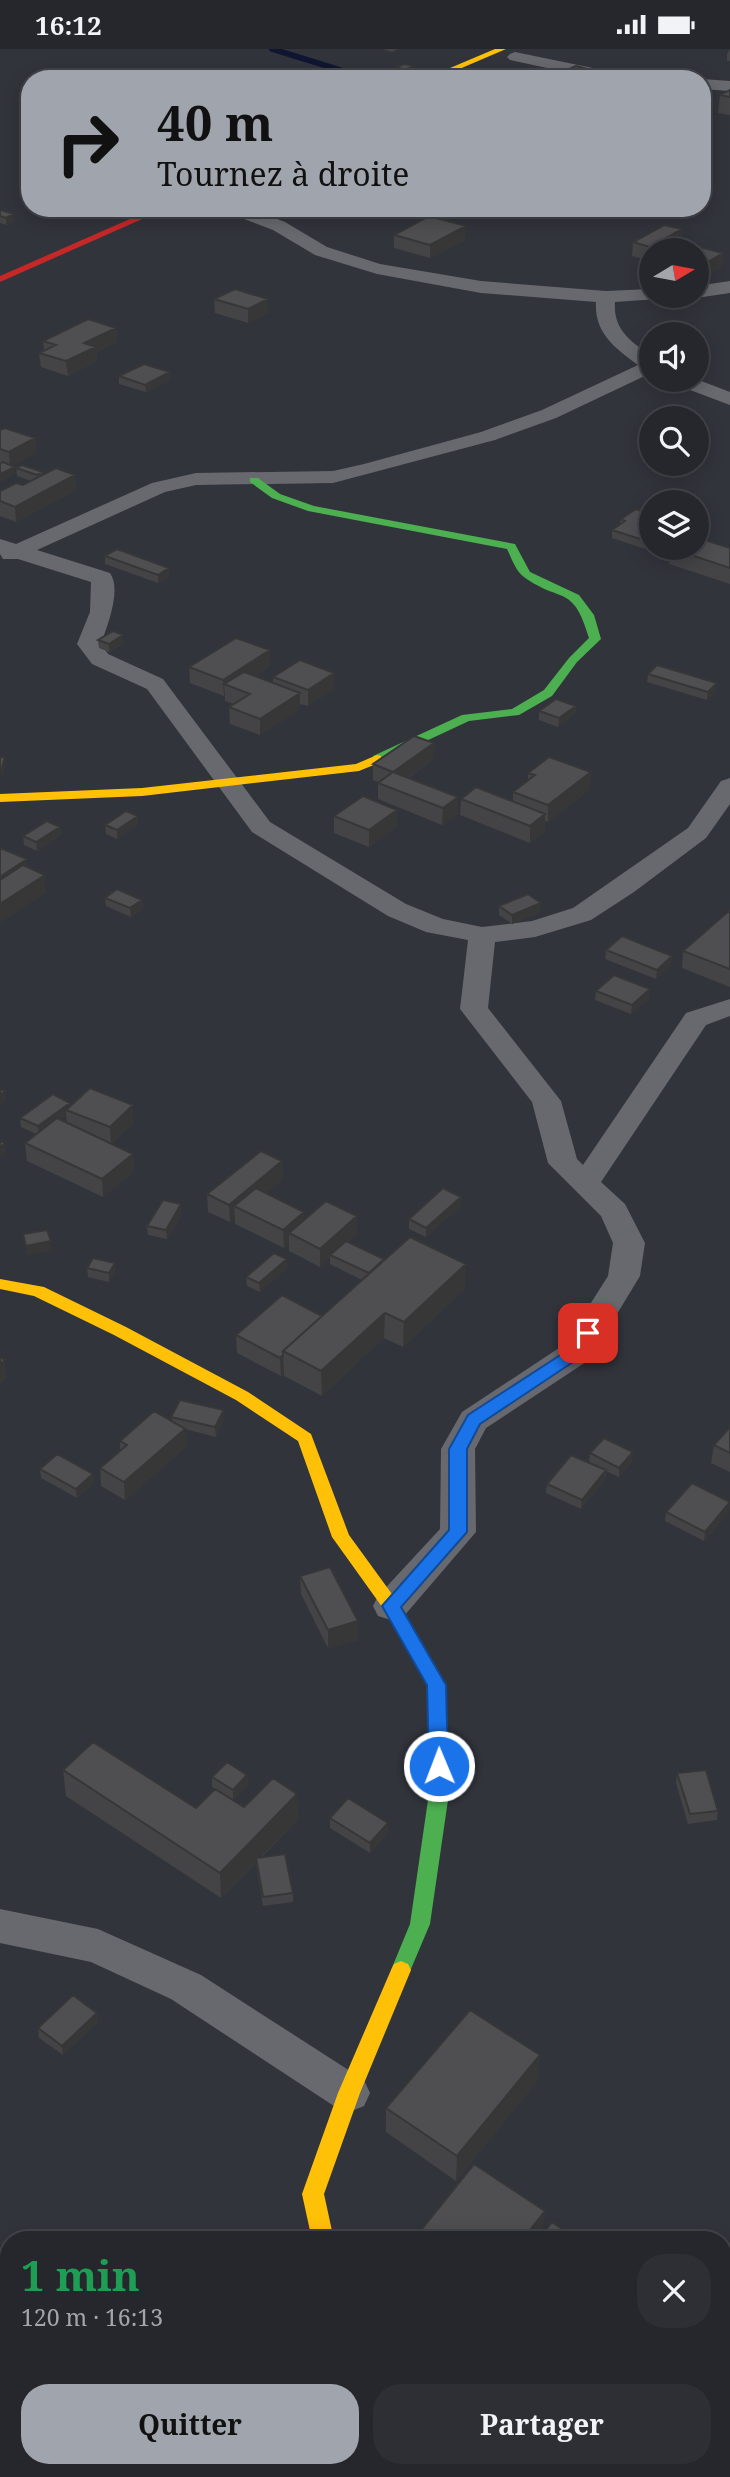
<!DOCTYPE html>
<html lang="fr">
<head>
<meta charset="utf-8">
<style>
  :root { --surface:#26272d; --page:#2e2f35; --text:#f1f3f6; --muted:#a4a5aa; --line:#424449; --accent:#a0a4ad }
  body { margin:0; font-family:"Noto Serif",serif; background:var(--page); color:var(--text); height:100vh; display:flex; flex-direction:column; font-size:26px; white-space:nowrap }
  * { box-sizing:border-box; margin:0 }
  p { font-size:23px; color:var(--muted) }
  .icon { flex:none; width:38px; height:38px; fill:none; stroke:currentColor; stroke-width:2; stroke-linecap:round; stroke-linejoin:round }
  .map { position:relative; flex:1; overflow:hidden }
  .side { position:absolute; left:0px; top:2182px; width:732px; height:247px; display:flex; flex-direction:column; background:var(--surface); border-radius:28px 28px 0 0; box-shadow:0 4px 18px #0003,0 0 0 2px var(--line) }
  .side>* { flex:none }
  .hud { position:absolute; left:21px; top:21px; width:690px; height:147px; border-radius:28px; box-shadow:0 4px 18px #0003,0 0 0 2px var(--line); background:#a0a4ad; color:#111; overflow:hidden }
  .needle { width:46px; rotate:80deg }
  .buttons { position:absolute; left:639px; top:189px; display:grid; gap:14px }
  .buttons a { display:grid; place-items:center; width:70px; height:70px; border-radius:50%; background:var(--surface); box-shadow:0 4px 18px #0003,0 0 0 2px var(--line); font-size:35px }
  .pin { position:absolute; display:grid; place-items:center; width:60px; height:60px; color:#fff; margin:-30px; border-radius:14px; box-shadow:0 4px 10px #0006 }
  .me { position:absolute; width:77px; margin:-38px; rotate:359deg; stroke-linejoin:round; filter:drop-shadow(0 0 5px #0008) }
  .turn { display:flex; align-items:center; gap:24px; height:147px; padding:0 21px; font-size:32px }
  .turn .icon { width:91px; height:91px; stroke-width:2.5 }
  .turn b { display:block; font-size:49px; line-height:60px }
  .round { display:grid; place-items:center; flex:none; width:74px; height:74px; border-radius:28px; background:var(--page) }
  .headline { display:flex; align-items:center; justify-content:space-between; height:119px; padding:0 21px }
  h1 { font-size:42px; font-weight:700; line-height:52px; color:#1e9e55 }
  .primary-button { display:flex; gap:14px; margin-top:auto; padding:14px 21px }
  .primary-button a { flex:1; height:80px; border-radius:28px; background:var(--accent); color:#111; font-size:28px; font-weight:700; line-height:80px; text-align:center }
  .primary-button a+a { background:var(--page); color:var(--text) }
  .status { display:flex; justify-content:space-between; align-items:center; height:49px; padding:0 35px; background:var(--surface); direction:ltr }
  .status svg { height:19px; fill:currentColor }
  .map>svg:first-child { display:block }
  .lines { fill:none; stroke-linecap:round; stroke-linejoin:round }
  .stream { stroke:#101631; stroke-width:6 }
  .street { fill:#67696e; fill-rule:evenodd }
  .fast { fill:#4caf50; fill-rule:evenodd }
  .slow { fill:#ffc107; fill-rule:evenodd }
  .jam { fill:#c62828; fill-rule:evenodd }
  .wall { fill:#444345; fill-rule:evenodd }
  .shaded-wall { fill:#373738 }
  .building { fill:#4f4e50; stroke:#373738; stroke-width:2 }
  .route { fill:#1a73e8; stroke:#114b97; stroke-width:2 }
</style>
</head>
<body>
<div class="status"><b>16:12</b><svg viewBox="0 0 49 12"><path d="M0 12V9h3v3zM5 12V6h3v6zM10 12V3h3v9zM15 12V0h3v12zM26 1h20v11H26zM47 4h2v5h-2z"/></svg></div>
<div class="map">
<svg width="730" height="2428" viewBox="0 0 730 2428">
  <rect width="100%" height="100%" fill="#32343c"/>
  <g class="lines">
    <path class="stream" d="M 272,0 L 369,30"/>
    <path class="street" d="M 515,3 L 622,25 L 630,30 L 598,30 L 510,11 L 507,8 L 510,5 Z
      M 702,30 L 730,32 L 730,42 L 702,40 Z
      M 223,159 L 249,159 L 285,173 L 327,198 L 380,215 L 481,232 L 606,242 L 651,240 L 651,247 L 660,247 L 658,250 L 615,253 C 613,281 631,292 651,307 L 651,324 L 556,369 L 495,391 L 333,434 L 196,436 L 165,443 L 37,501 L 110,524 C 122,541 107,577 101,595 L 108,605 L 163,630 L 270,773 L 406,855 L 443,870 L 482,878 L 532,872 L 573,859 L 688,779 L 721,732 L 730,729 L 730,755 L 706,789 L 634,843 L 591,871 L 535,888 L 495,893 L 488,959 L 561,1052 L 577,1110 L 583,1116 L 686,964 L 730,950 L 730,967 L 706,976 L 601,1133 L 625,1155 L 645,1194 L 640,1227 L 589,1311 L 486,1379 L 475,1400 L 476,1483 L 404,1567 L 391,1571 L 378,1567 L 373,1557 L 378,1547 L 440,1480 L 441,1400 L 462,1363 L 565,1295 L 608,1227 L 613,1194 L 601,1167 L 548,1114 L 532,1053 L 460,960 L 468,891 L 426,883 L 388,867 L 252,783 L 147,640 L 92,615 L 77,595 L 90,563 L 91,533 L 18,510 L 3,510 L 0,505 L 0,490 L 16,495 L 152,434 L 196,424 L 333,422 L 364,415 L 481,383 L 542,361 L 638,316 C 615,299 594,284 596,253 L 481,244 L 377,225 L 315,206 L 273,181 L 226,163 Z
      M 730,232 L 730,244 L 696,249 L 689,247 L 696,247 L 696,237 Z
      M 696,330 L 730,343 L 730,356 L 674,335 L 671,331 Z
      M 0,1860 L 98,1880 L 201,1926 L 364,2031 L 370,2044 L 364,2057 L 349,2063 L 334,2057 L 171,1950 L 91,1913 L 0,1894 Z
      M 211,2420 L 262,2420 L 258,2428 L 208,2428 Z"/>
    <path class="fast" d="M 250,429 L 258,429 L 280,445 L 314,457 L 515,495 L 530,523 L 579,546 L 594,566 L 601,590 L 577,613 L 552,647 L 519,666 L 469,672 L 381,713 L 373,713 L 373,707 L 462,666 L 512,660 L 544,641 L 569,609 L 589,589 C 573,534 561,555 524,528 C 516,523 511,508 507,500 L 308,462 L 272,449 L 250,433 Z
      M 410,1583 L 416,1585 L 446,1636 L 449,1744 L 430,1875 L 408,1927 L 401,1930 L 394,1927 L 391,1921 L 410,1875 L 429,1744 L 428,1636 L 401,1590 L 404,1585 Z"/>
    <path class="slow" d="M 495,0 L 506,0 L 436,30 L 424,30 Z
      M 377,706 L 381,707 L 381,713 L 359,722 L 142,747 L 0,753 L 0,745 L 142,739 L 356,715 Z
      M 0,1230 L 44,1238 L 126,1278 L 248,1343 L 311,1385 L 349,1486 L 397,1552 L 419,1590 L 416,1595 L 410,1597 L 404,1595 L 385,1562 L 332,1488 L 298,1392 L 236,1351 L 114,1286 L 34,1247 L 0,1240 Z
      M 401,1912 L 408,1915 L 411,1921 L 360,2044 L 324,2145 L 334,2191 L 312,2191 L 302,2145 L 338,2044 L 391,1921 L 394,1915 Z"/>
    <path class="jam" d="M 155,159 L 167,159 L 0,233 L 0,227 Z"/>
  </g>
  <path class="wall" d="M 383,0 L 398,0 L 392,3 Z
    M 730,0 L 730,12 L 727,12 L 727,5 Z
    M 396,18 L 414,24 L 405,27 L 396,25 Z
    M 730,41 L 730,66 L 718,64 L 720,46 Z
    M 265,159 L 308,159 L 292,167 Z
    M 0,161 L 15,172 L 6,176 L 0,174 Z
    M 394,186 L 465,191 L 430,209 L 394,199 Z
    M 633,193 L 681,194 L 723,204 L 722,218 L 707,227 L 696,224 L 696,201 L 651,201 L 651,211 L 649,212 L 632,207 Z
    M 214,250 L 269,264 L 248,274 L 215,264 Z
    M 116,279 L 117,293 L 96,303 L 97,312 L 68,327 L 41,318 L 39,304 L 44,301 L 43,292 Z
    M 170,323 L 170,331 L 146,343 L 119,335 L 119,327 Z
    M 0,381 L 35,389 L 36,404 L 12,417 L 15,418 L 15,425 L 0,415 Z
    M 16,419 L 43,423 L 43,425 L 75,426 L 76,441 L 16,473 L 0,467 L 0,442 L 23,436 L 31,432 L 17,427 Z
    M 651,465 L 645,500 L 612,489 L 612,481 L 620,475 L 621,470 Z
    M 670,499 L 730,499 L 730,535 L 669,515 Z
    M 105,507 L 169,528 L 158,534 L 105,515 Z
    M 98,591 L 124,594 L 109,603 L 99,599 Z
    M 270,601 L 270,617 L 255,627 L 273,634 L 273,628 L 334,640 L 308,657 L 300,655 L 300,660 L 260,686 L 230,675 L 229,658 L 234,655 L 225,652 L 225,647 L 224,647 L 190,634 L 189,618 Z
    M 648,625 L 716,643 L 707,651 L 647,633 Z
    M 576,657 L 575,665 L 558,678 L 539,671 L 539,662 Z
    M 434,694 L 433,710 L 408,729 L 458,748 L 458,764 L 442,776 L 378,750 L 378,733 L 373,731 L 373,715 Z
    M 591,723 L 590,740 L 548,773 L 545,772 L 545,782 L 530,794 L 460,766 L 461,750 L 513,752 L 513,743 L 528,731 L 528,724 Z
    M 397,761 L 397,777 L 369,798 L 334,784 L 334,767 Z
    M 105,776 L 138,776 L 117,790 L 106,785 Z
    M 60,778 L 61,786 L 37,802 L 24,796 L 23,787 Z
    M 105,849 L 142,851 L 143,860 L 131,868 L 106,857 Z
    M 499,857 L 540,863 L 512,875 L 499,866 Z
    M 730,861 L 730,938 L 682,919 L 683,902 Z
    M 606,901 L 672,907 L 671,916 L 656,930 L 605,910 Z
    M 596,942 L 649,949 L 631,965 L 595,951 Z
    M 70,1054 L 70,1057 L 134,1074 L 112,1095 L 133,1105 L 134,1122 L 103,1148 L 27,1112 L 25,1094 L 36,1085 L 21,1078 L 20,1069 ZM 66,1066 L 67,1074 L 60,1071 Z
    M 282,1112 L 283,1130 L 266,1144 L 304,1171 L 357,1167 L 357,1185 L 348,1193 L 384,1210 L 465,1240 L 403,1298 L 384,1289 L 322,1347 L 284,1327 L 284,1324 L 281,1327 L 237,1304 L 236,1286 L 322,1267 L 362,1231 L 330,1215 L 330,1208 L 320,1218 L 289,1202 L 289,1194 L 284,1199 L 235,1175 L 235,1170 L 230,1173 L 208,1163 L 207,1145 Z
    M 461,1148 L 461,1157 L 426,1188 L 409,1180 L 409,1170 Z
    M 182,1165 L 167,1190 L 148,1186 L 147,1177 Z
    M 287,1210 L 287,1219 L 260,1243 L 247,1237 L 246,1228 Z
    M 87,1219 L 116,1223 L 109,1233 L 88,1228 Z
    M 171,1368 L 224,1370 L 216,1388 L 185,1380 L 186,1398 L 125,1451 L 101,1437 L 100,1419 L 120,1401 L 120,1392 L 172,1372 Z
    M 730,1378 L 730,1423 L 711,1414 L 714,1396 Z
    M 590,1404 L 632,1413 L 619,1428 L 606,1422 L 605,1431 L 581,1460 L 546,1444 L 547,1435 L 589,1414 Z
    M 40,1420 L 93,1425 L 94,1434 L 77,1449 L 41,1429 Z
    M 666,1463 L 729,1463 L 704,1492 L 665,1472 Z
    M 300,1527 L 358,1591 L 328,1599 L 301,1545 Z
    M 63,1721 L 196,1759 L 244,1758 L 297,1745 L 298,1770 L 261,1809 L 293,1844 L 293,1853 L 263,1857 L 256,1814 L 221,1849 L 66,1747 Z
    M 677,1724 L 718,1762 L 717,1771 L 688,1775 L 676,1734 Z
    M 247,1726 L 248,1736 L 233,1751 L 212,1738 L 212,1728 Z
    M 330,1769 L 388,1784 L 370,1804 L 330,1779 Z
    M 97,1964 L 98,1973 L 63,2006 L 39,1989 L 38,1979 Z
    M 538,2031 L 456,2132 L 386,2083 L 386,2059 Z
    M 457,2420 L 528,2420 L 531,2425 L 531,2428 L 463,2428 Z"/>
  <path class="shaded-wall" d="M 414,17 L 414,24 L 405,27 L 405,21 Z
    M 292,159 L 308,159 L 292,167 Z
    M 14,165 L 15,172 L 6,176 L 6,169 Z
    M 466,177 L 465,191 L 430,209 L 430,196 Z
    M 682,180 L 681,194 L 654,199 L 654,201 L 651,201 L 651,211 L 649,212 L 650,198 Z
    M 723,204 L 722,218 L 707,227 L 708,213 Z
    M 268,250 L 269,264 L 248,274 L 248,260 Z
    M 116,279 L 117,293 L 96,303 L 97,312 L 68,327 L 66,312 L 84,294 Z
    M 170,323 L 170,331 L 146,343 L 145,336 Z
    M 35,389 L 36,404 L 10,418 L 9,403 Z
    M 15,418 L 15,425 L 0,434 L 0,425 Z
    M 75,426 L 76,441 L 16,473 L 15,458 Z
    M 651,488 L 651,496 L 645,500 L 646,492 Z
    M 169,519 L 169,528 L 158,534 L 158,526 Z
    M 123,586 L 124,594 L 109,603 L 109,595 Z
    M 270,601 L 270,617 L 236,640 L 224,635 L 225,647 L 224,647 L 223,631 Z
    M 334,624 L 334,640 L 308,657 L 308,641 Z
    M 717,634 L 716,643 L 707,651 L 708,643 Z
    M 300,644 L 300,660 L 260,686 L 260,670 Z
    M 576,657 L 575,665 L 558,678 L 559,669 Z
    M 434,694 L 433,710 L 393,739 L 393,723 Z
    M 5,708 L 6,717 L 2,731 L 1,723 Z
    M 591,723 L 590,740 L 548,773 L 548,756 Z
    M 458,748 L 458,764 L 442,776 L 443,759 Z
    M 397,761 L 397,777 L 369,798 L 369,781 Z
    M 545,765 L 545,782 L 530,794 L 530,777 Z
    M 138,767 L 138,776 L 117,790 L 117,781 Z
    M 60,778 L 61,786 L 37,802 L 36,793 Z
    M 27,810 L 28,827 L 0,846 L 0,828 Z
    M 45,826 L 47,843 L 0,874 L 0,855 Z
    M 142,851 L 143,860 L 131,868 L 130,859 Z
    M 541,854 L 540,863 L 512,875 L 512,866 Z
    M 672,907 L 671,916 L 656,930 L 657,921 Z
    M 650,940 L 649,949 L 631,965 L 632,956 Z
    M 5,1042 L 6,1052 L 0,1056 L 0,1046 Z
    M 70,1054 L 71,1063 L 66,1061 L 66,1066 L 39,1087 L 38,1077 Z
    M 133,1056 L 134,1074 L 111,1096 L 110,1078 Z
    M 5,1094 L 6,1103 L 0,1109 L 0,1099 Z
    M 133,1105 L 134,1122 L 103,1148 L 102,1130 Z
    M 282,1112 L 283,1130 L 244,1162 L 234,1157 L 235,1170 L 230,1173 L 229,1156 Z
    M 461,1148 L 461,1157 L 426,1188 L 426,1179 Z
    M 181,1155 L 182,1165 L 167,1190 L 166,1181 Z
    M 304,1163 L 304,1181 L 289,1184 L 289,1194 L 284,1199 L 283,1181 Z
    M 357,1167 L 357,1185 L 333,1207 L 330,1206 L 330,1208 L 320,1218 L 320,1200 Z
    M 51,1192 L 52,1202 L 27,1206 L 26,1197 Z
    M 287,1210 L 287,1219 L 260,1243 L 259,1234 Z
    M 115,1214 L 116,1223 L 109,1233 L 109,1224 Z
    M 466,1215 L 465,1240 L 403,1298 L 404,1273 Z
    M 385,1264 L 384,1289 L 322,1347 L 321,1322 Z
    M 283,1306 L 284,1324 L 281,1327 L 280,1309 Z
    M 5,1311 L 7,1329 L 0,1335 L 0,1315 Z
    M 224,1361 L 224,1370 L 216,1388 L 215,1378 Z
    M 185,1380 L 186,1398 L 125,1451 L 124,1433 Z
    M 633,1403 L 632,1413 L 619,1428 L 619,1419 Z
    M 606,1421 L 605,1431 L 581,1460 L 582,1451 Z
    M 93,1425 L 94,1434 L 77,1449 L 76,1440 Z
    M 730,1454 L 729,1463 L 704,1492 L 705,1483 Z
    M 358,1572 L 358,1591 L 328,1599 L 328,1581 Z
    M 247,1726 L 248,1736 L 233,1751 L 233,1741 Z
    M 297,1745 L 298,1770 L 256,1813 L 256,1809 L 256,1814 L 221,1849 L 220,1824 Z
    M 388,1774 L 388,1784 L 370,1804 L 370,1794 Z
    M 97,1964 L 98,1973 L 63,2006 L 62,1997 Z
    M 540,2006 L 538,2031 L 456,2132 L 457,2107 Z
    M 545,2162 L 543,2180 L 534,2191 L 522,2191 Z
    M 730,2313 L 730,2325 L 723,2336 L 723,2323 Z"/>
  <path class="building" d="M 404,15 L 414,17 L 405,21 L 396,18 Z
    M 576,17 L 617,28 L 614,30 L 545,30 Z
    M 730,41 L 730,48 L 720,46 Z
    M 0,161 L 14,165 L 6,169 L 0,167 Z
    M 429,167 L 466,177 L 430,196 L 394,186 Z
    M 664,176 L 682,180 L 650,198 L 633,193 Z
    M 669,190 L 723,204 L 708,213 L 696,210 L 696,201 L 663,201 L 654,199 Z
    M 235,240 L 268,250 L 248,260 L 214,250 Z
    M 88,270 L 116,279 L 84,294 L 96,298 L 66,312 L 39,304 L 56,296 L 43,292 Z
    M 144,315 L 170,323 L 145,336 L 119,327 Z
    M 5,379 L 35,389 L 9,403 L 0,400 L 0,381 Z
    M 3,413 L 15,418 L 0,425 L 0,415 Z
    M 22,416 L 43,423 L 37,426 L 16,419 Z
    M 56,419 L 75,426 L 15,458 L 0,452 L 0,442 L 16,434 L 23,436 Z
    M 636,460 L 651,465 L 651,476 L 647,479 L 651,481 L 651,488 L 646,492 L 612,481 L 625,472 L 621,470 Z
    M 696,488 L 730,499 L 730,519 L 670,499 L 696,499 Z
    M 117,500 L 169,519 L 158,526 L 105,507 Z
    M 113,582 L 123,586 L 109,595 L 98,591 Z
    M 236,589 L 270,601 L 223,631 L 189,618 Z
    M 300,611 L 334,624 L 308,641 L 273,628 Z
    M 657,616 L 717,634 L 708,643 L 648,625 Z
    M 244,623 L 300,644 L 260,670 L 229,658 L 250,645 L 224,635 Z
    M 556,650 L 576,657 L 559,669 L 539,662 Z
    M 414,687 L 434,694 L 393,723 L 373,715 Z
    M 0,708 L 5,708 L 1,723 L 0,723 Z
    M 549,708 L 591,723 L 548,756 L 513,743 L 535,726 L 528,724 Z
    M 393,723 L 458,748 L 443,759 L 378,734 Z
    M 476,738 L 545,765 L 530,777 L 461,750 Z
    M 363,747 L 397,761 L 369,781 L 334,767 Z
    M 126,762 L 138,767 L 117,781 L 105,776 Z
    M 47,772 L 60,778 L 36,793 L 23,787 Z
    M 0,799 L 27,810 L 0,828 Z
    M 23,816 L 45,826 L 0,855 L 0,831 Z
    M 117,840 L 142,851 L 130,859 L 105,849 Z
    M 528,845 L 541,854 L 512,866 L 499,857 Z
    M 730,861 L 730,920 L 683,902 Z
    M 622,887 L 672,907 L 657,921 L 606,901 Z
    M 614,926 L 650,940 L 632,956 L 596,942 Z
    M 90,1039 L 133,1056 L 110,1078 L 66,1061 Z
    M 0,1040 L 5,1042 L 0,1046 Z
    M 53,1045 L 70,1054 L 38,1077 L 20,1069 Z
    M 57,1069 L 133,1105 L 102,1130 L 25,1094 Z
    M 0,1092 L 5,1094 L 0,1099 Z
    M 261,1102 L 282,1112 L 229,1156 L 207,1145 Z
    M 256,1139 L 304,1163 L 283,1181 L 234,1157 Z
    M 443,1139 L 461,1148 L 426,1179 L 409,1170 Z
    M 163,1151 L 181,1155 L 166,1181 L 147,1177 Z
    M 326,1152 L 357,1167 L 320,1200 L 289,1184 Z
    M 47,1181 L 51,1192 L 26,1197 L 23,1185 Z
    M 410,1188 L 466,1215 L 404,1273 L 385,1264 L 321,1322 L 283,1302 Z
    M 346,1192 L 384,1210 L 369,1224 L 330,1206 Z
    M 274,1204 L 287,1210 L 259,1234 L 246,1228 Z
    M 93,1209 L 115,1214 L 109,1224 L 87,1219 Z
    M 282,1246 L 322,1267 L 283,1302 L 283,1306 L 280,1309 L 236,1286 Z
    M 0,1308 L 5,1311 L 0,1315 Z
    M 180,1351 L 224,1361 L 215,1378 L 171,1368 Z
    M 154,1362 L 185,1380 L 124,1433 L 100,1419 L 127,1396 L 120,1392 Z
    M 730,1378 L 730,1404 L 714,1396 Z
    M 604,1389 L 633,1403 L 619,1419 L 590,1404 Z
    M 57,1405 L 93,1425 L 76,1440 L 40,1420 Z
    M 571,1406 L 606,1421 L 582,1451 L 547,1435 Z
    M 692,1434 L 730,1453 L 705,1483 L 666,1463 Z
    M 330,1518 L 358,1572 L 328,1581 L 300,1527 Z
    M 93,1693 L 196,1759 L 215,1740 L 244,1758 L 273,1729 L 297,1745 L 220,1824 L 63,1721 Z
    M 227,1713 L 247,1726 L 233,1741 L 212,1728 Z
    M 706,1721 L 718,1762 L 690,1765 L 677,1724 Z
    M 348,1749 L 388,1774 L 370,1794 L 330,1769 Z
    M 285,1805 L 293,1844 L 263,1848 L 256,1809 Z
    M 73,1946 L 97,1964 L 62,1997 L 38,1979 Z
    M 470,1961 L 540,2006 L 457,2107 L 386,2059 Z
    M 474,2115 L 545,2162 L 522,2191 L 413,2191 Z
    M 552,2173 L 578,2191 L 538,2191 Z
    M 169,2181 L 182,2191 L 160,2191 Z
    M 723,2277 L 730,2282 L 730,2313 L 723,2323 Z
    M 464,2420 L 528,2420 L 531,2425 L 527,2428 L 469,2428 Z"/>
  <path class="route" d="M 588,1279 L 597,1284 L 582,1307 L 480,1375 L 467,1400 L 467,1483 L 401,1558 L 446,1636 L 448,1717 L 445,1723 L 439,1725 L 432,1723 L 429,1717 L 427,1636 L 382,1557 L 449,1481 L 449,1400 L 468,1366 L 571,1299 L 583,1280 Z"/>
</svg>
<div class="buttons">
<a><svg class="needle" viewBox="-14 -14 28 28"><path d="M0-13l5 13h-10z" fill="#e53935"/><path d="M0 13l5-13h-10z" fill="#a4a5aa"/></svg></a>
<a><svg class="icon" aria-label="sound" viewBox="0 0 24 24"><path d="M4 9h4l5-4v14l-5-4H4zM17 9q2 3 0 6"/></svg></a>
<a><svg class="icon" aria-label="search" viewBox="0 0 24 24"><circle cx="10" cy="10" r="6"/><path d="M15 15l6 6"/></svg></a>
<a><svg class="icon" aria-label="layers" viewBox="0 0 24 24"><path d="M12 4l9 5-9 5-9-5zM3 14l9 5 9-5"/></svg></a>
</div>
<div class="pin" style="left:588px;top:1284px;background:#d93025"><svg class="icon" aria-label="arrive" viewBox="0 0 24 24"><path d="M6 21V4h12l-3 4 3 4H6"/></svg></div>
<svg class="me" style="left:439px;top:1717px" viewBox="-20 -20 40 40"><circle r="17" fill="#1a73e8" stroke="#fff" stroke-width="3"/><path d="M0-11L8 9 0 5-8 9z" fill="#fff"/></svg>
<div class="hud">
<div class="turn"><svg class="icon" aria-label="right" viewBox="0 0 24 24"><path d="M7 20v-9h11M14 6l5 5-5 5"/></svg><div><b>40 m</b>Tournez à droite</div></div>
</div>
<section class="side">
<div class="headline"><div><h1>1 min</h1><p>120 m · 16:13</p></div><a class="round"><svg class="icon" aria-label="close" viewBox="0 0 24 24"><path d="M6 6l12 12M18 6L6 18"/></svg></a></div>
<div class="primary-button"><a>Quitter</a><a>Partager</a></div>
</section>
</div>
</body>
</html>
